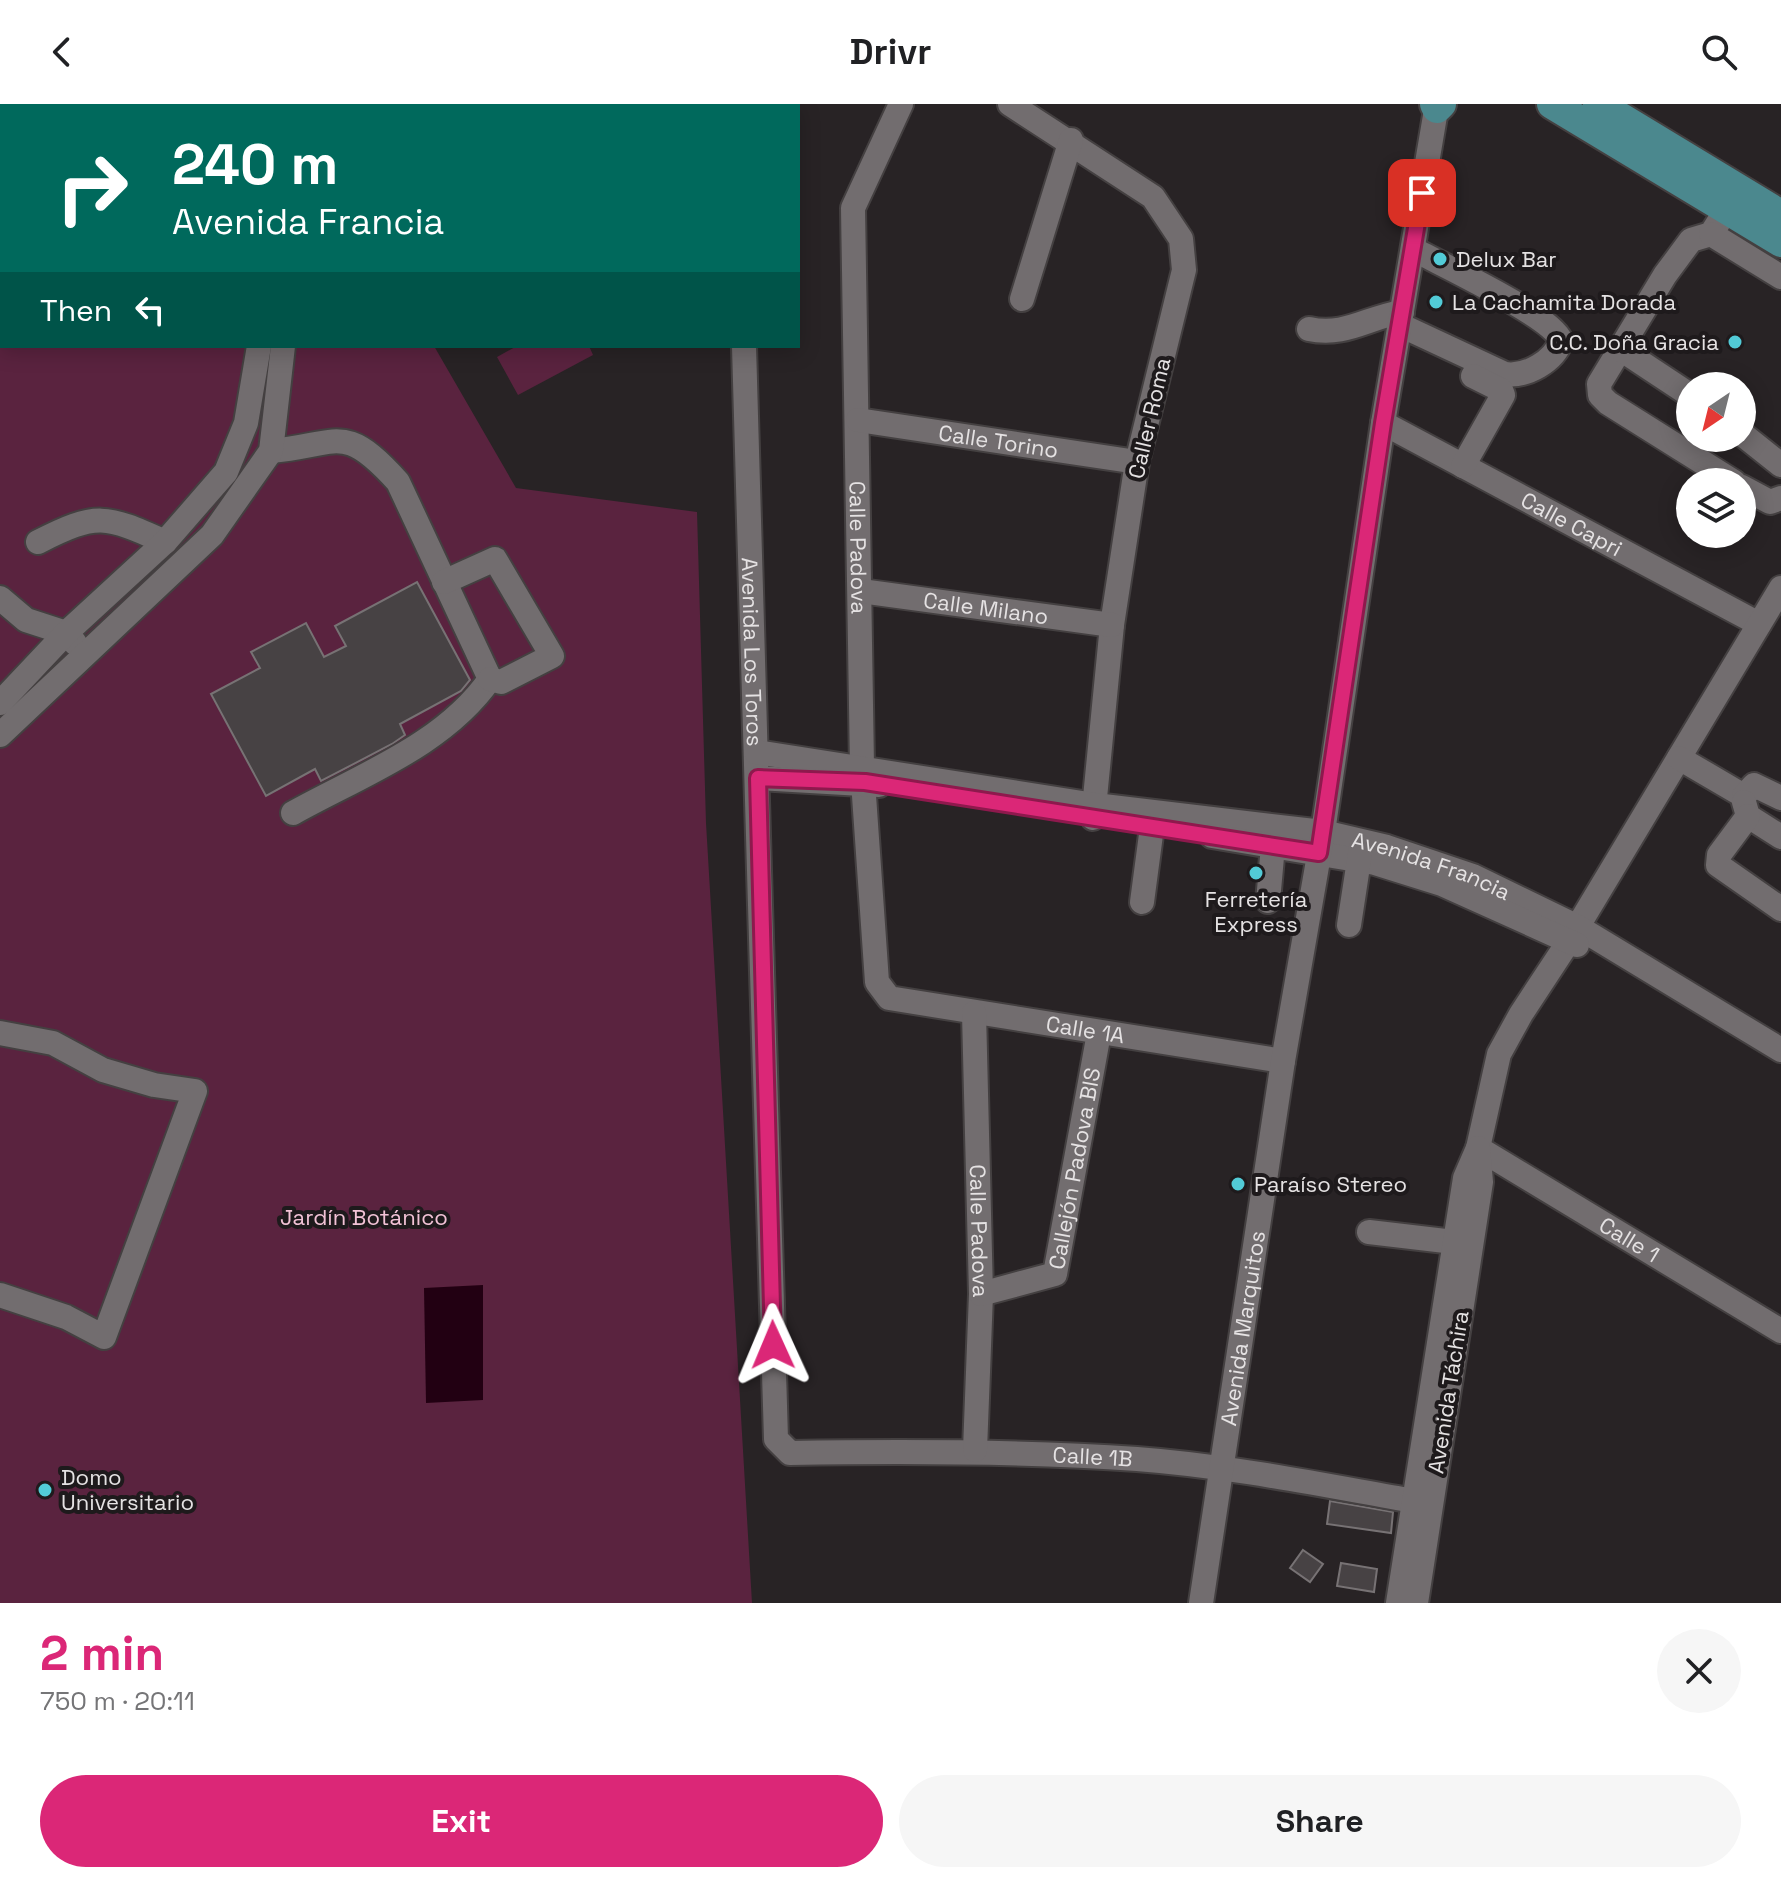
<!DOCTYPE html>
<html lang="en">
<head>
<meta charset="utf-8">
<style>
  :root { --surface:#fff; --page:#f6f6f6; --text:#202124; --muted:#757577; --accent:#db2777 }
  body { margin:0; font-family:"Space Grotesk",sans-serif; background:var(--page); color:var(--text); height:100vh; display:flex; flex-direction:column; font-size:30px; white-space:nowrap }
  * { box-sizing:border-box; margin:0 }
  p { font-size:26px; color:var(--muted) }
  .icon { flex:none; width:44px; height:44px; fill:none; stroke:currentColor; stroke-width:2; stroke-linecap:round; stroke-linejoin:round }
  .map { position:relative; height:1499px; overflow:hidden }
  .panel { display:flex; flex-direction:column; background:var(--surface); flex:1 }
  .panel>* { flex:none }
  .guide { position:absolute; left:0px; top:0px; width:800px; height:244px; box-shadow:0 4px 20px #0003; background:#00695c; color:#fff; overflow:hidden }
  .needle { width:52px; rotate:215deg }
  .tools { position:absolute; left:1676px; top:268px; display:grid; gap:16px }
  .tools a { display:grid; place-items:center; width:80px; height:80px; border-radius:50%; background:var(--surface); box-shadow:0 4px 20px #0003; font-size:40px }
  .pin { position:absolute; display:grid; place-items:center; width:68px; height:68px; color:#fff; margin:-34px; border-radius:16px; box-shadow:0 4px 12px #0006 }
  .me { position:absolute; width:88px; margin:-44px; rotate:359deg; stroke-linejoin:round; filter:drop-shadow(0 0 6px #0008) }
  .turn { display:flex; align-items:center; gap:28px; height:168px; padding:0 40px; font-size:36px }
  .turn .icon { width:104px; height:104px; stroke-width:2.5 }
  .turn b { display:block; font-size:56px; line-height:68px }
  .then { display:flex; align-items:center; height:76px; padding:0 40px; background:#0003; gap:16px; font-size:30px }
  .round { display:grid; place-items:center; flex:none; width:84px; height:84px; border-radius:42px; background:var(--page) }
  .summary { display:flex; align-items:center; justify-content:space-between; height:136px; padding:0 40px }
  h1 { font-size:48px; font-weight:700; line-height:60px; color:var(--accent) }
  .cta { display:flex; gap:16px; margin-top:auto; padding:16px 40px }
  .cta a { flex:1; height:92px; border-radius:48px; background:var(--accent); color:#fff; font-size:32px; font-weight:700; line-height:92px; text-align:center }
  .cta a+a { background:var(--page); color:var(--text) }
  header { display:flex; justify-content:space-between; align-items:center; height:104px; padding:0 40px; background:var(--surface); font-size:36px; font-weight:700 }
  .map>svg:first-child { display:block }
  .green { fill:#5a233f }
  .water { fill:#220012 }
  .building { fill:#474244; stroke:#777274; stroke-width:2 }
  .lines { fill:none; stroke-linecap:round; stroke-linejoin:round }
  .minor-casing { stroke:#444041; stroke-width:28 }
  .major-casing { stroke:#444041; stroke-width:34 }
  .minor { stroke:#726d6f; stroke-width:24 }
  .major { stroke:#4b888e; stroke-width:30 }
  .route-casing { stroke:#8e194d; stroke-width:20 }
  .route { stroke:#db2777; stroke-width:14 }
  .poi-dot { fill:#52cbd7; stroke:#1e1a1c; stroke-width:3 }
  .labels { text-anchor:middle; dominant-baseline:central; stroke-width:8; stroke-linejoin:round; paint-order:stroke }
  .poi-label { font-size:22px; fill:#e5e2e3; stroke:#1e1a1c; text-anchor:start }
  .street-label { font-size:22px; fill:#e5e2e3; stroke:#1e1a1c }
  .park-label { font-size:22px; fill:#f2c2d6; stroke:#1e1a1c }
</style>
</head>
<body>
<header><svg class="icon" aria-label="back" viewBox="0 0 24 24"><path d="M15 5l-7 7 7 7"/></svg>Drivr<svg class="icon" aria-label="search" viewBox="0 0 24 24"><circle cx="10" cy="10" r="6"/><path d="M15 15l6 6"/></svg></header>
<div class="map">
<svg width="1781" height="1499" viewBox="0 0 1781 1499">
  <rect width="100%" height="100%" fill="#282325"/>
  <path class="green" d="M 0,0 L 339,0 L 2,2 L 2,242 L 434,242 L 516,384 L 697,408 L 706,719 L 752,1499 L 0,1499 Z
    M 357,0 L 539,0 L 539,2 Z
    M 517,242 L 589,242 L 593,251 L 518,291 L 497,253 Z"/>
  <path class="water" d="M 483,1181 L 483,1296 L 426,1299 L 424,1184 Z"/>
  <path class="building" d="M 417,478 L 470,576 L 461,587 L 400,620 L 405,631 L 392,640 L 321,677 L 315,665 L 266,692 L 211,590 L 260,564 L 251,548 L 306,519 L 324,553 L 346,542 L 335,522 Z
    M 1330,1397 L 1393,1408 L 1391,1429 L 1327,1420 Z
    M 1303,1446 L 1323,1460 L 1310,1478 L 1290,1464 Z
    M 1341,1459 L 1377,1465 L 1374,1488 L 1337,1482 Z"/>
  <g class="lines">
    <g class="minor-casing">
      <g id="minor">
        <path d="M 734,0 L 734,2"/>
        <path id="s1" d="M 901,0 L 853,104 L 862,663 L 877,878 L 889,894 L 1283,957"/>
        <path d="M 1010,0 L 1153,93 L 1181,135 L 1184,166 L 1137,358 L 1112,521 L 1093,714"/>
        <path d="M 289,2 L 290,0"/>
        <path d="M 323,2 L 323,0"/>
        <path d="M 1727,105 L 1711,130 L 1691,136 L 1665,171 L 1599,280 L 1600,291 L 1608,299 L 1734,378"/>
        <path d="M 1711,130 L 1781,173"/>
        <path d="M 1022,195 L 1071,36"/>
        <path d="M 1400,221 L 1505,270 C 1527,273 1554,257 1561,237 C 1553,212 1440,160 1413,145"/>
        <path d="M 1309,225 C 1345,233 1368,213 1402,208"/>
        <path id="s2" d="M 744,242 C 753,606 766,971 776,1335 L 790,1349 C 907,1347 1021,1347 1137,1355 C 1230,1362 1322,1381 1414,1397"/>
        <path d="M 1622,246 L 1690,291"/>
        <path id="s3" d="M 858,316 L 1137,358"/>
        <path id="s4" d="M 1383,319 L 1759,520"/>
        <path d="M 1742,330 L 1781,361"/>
        <path d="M 271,347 C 339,341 343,317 398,378 L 490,575 C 444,641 361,671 293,709"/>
        <path d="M 1463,362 L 1503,291 L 1501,286 L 1473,272"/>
        <path d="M 1742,383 L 1770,398 L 1781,394"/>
        <path d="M 38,438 C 97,408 105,411 165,438"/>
        <path d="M 444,478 L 495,455 L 552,552 L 501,578 L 490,575"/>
        <path id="s5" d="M 1781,484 L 1569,837 L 1521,910 L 1499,950 L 1478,1044 L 1781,1227"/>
        <path id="s6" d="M 861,487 L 1112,521"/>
        <path d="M 0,494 L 26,516 L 66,529 L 75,539"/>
        <path d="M 0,599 L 66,529 L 165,438 L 226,368 L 246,319 L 259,242"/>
        <path d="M 0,631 L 212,431 L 271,347 L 283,242"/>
        <path id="s7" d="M 756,648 L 1095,701 L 1323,728 L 1387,743 L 1473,772 L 1578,823 L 1781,946"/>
        <path d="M 1679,654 L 1744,692"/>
        <path d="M 758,674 L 879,681"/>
        <path d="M 1744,692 L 1754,681 L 1781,694"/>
        <path d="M 1744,698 L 1748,712 L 1781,733"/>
        <path d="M 1748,712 L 1719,751 L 1718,761 L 1781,805"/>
        <path d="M 1212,732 L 1375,759 L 1442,780 L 1577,841"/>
        <path d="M 1268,797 L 1273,742"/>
        <path d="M 1142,798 L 1152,723"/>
        <path d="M 1349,821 L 1361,743"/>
        <path id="s8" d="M 974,909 L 981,1190 L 975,1346"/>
        <path d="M 0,929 L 53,939 L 103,966 L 154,981 L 195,987 L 104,1233 L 66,1213 L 0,1191"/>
        <path d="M 1369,1128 L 1454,1138"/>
        <path id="s9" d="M 981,1190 L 1055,1170 L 1099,929"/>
        <path id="s10" d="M 1201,1499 L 1283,957 L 1323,728 L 1383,319 L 1437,0"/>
        <path d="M 1398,1499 L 1465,1074 L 1478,1044 L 1481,1078 L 1416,1499"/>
      </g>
    </g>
    <g class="major-casing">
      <path id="major" d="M 1435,0 L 1437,4 L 1441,0
        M 1552,0 L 1781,138
        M 1598,0 L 1781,111"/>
    </g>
    <use href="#minor" class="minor"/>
    <use href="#major" class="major"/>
  </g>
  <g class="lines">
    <g class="route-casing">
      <path id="route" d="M 773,1241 L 758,674 L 865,678 L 1319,749 L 1383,319 L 1422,89"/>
    </g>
    <use href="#route" class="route"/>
  </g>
  <g class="poi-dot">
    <circle cx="1440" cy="155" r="8"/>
    <circle cx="1436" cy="198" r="8"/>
    <circle cx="1735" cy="238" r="8"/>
    <circle cx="1256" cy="769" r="8"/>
    <circle cx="1238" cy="1080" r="8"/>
    <circle cx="45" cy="1386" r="8"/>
  </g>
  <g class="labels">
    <g class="poi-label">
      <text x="1456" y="155">Delux Bar</text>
      <text x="1452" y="198">La Cachamita Dorada</text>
      <text x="1719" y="238" text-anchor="end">C.C. Doña Gracia</text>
      <text x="1256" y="795" text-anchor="middle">Ferretería<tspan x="1256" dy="25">Express</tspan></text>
      <text x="1254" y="1080">Paraíso Stereo</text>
      <text x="61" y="1373">Domo<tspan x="61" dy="25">Universitario</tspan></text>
    </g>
    <g class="street-label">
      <text transform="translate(1149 314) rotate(-77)">Caller Roma</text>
      <text stroke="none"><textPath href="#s3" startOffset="142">Calle Torino</textPath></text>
      <text stroke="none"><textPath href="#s4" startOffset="214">Calle Capri</textPath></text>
      <text stroke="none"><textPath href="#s1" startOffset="454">Calle Padova</textPath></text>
      <text stroke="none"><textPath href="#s6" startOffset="126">Calle Milano</textPath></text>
      <text stroke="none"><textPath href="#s2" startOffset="306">Avenida Los Toros</textPath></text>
      <text stroke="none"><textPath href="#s7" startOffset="686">Avenida Francia</textPath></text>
      <text stroke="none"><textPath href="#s1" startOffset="1108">Calle 1A</textPath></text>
      <text stroke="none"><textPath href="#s9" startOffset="184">Callejón Padova BIS</textPath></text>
      <text stroke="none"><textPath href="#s8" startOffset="218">Calle Padova</textPath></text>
      <text stroke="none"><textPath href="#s5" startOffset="818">Calle 1</textPath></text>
      <text stroke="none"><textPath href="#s10" startOffset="278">Avenida Marquitos</textPath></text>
      <text transform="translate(1448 1288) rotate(-81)">Avenida Táchira</text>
      <text stroke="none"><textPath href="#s2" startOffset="1416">Calle 1B</textPath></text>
    </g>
    <g class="park-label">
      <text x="364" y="1113">Jardín Botánico</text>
    </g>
  </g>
</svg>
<div class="tools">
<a><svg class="needle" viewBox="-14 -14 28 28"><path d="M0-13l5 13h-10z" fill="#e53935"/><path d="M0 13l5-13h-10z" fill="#757577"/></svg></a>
<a><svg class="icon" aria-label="layers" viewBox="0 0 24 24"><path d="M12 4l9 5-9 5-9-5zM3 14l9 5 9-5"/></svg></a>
</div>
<div class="pin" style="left:1422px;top:89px;background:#d93025"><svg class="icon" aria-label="arrive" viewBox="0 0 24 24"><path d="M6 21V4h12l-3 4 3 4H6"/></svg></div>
<svg class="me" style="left:773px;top:1241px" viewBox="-20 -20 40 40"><path d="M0-17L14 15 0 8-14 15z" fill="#db2777" stroke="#fff" stroke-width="4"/></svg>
<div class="guide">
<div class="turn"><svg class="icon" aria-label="right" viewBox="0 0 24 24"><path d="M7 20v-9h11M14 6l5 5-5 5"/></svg><div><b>240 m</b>Avenida Francia</div></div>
<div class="then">Then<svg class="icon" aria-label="left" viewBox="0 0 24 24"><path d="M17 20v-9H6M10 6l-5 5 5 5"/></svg></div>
</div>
</div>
<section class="panel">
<div class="summary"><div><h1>2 min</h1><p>750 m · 20:11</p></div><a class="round"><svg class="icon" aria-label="close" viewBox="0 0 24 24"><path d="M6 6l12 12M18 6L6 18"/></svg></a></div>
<div class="cta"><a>Exit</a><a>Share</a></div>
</section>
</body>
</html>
